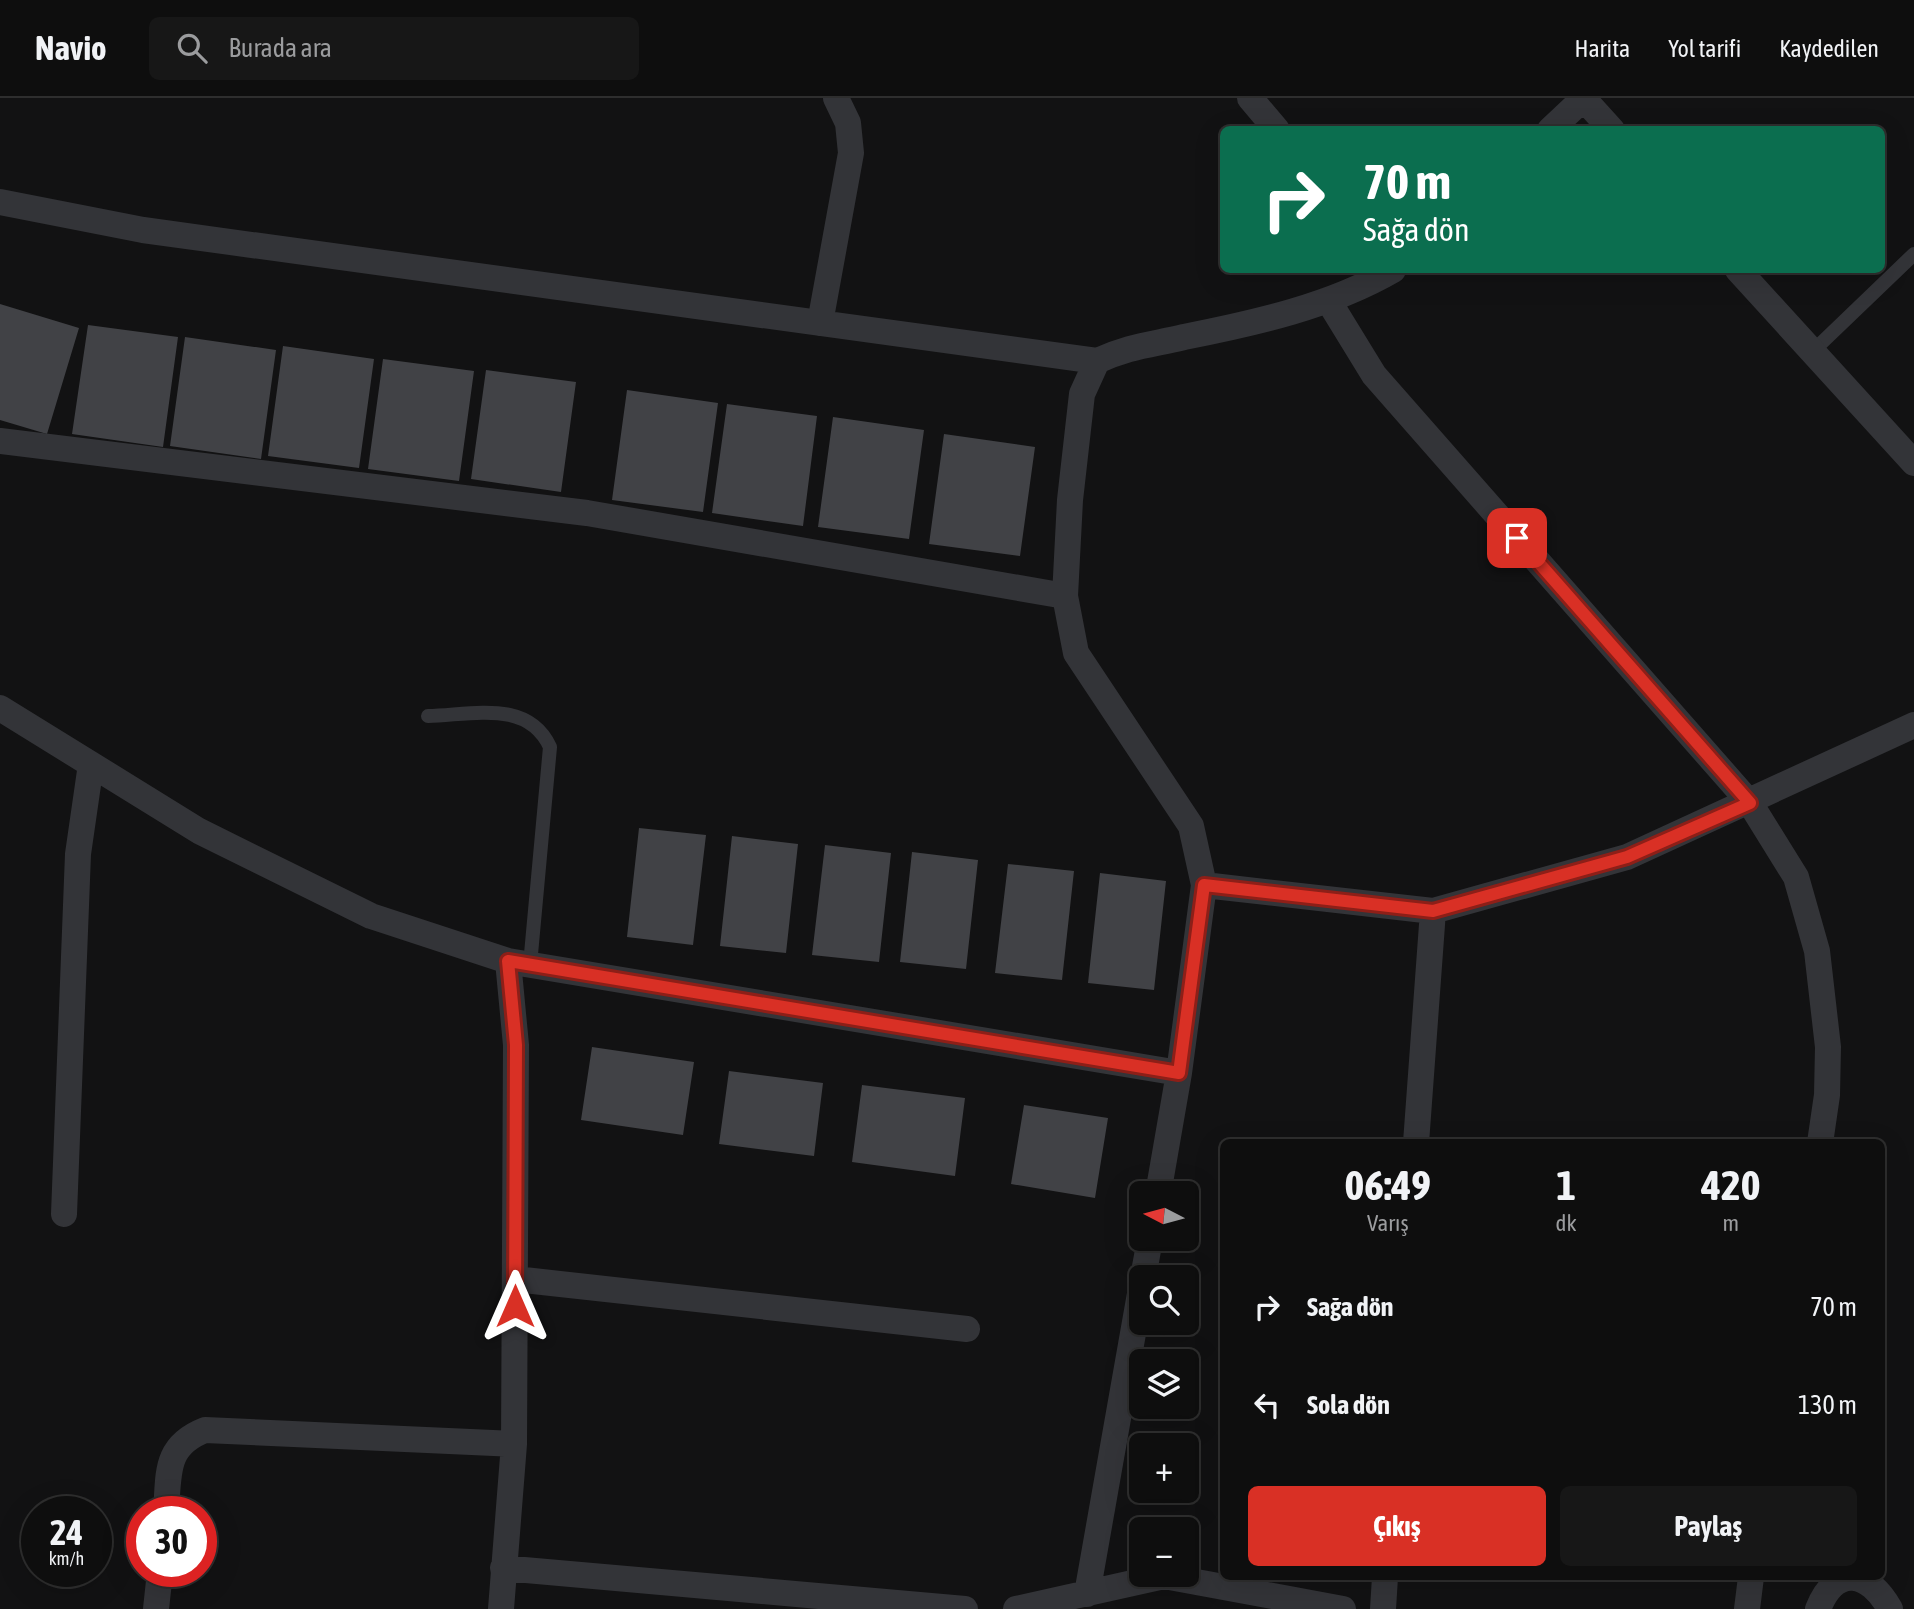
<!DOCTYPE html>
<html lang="tr">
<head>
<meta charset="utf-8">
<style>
  :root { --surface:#0e0e0e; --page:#171717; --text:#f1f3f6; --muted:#9b9c9e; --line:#2e2e2e; --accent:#d93025 }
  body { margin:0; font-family:"Asap Condensed",sans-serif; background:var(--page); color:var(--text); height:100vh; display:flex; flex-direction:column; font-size:26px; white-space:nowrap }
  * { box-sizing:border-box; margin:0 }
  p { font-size:23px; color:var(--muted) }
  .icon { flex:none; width:38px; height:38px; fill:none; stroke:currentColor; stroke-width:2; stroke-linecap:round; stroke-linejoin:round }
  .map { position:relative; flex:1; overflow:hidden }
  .sheet { position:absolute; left:1220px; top:1041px; width:665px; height:441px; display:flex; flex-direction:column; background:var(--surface); border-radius:10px; box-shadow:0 7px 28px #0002,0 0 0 2px var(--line) }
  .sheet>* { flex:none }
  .banner { position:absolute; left:1220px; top:28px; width:665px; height:147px; border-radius:10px; box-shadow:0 7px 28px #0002,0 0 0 2px var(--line); background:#0b6e4f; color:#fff; overflow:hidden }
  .needle { width:46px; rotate:276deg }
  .buttons { position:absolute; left:1129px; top:1083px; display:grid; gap:14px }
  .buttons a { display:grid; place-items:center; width:70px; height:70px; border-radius:10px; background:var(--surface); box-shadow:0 7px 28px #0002,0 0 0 2px var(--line); font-size:35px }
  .speed { position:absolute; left:21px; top:1398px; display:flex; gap:14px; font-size:35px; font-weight:700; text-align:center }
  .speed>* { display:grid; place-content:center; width:91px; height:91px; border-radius:50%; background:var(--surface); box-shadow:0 7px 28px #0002,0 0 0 2px var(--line); line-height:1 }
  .speed small { font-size:18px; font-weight:400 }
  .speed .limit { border:10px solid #d22; background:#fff; color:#111 }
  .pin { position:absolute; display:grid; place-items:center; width:60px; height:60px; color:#fff; margin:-30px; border-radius:14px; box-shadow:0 4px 10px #0006 }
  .me { position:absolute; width:77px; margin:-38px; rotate:0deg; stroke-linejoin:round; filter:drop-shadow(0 0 5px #0008) }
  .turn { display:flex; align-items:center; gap:24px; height:147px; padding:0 28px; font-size:32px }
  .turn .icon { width:91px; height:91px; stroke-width:2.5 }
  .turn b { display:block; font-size:49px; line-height:60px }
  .eta { display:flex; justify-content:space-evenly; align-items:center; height:119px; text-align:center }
  .eta b { font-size:42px; font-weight:700; line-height:49px }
  .primary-button { display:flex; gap:14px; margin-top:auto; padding:14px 28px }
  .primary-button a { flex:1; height:80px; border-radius:10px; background:var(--accent); color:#fff; font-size:28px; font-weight:700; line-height:80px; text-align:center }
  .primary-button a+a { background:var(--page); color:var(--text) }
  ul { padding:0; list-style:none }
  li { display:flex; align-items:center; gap:21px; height:98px; padding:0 28px }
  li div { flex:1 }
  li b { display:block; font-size:26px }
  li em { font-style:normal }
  header { display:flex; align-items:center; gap:42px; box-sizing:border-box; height:98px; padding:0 35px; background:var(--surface); border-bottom:2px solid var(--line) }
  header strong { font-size:33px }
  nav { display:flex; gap:38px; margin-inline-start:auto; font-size:24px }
  .search { width:490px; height:63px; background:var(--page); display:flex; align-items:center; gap:18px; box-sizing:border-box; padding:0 24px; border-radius:10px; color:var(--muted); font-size:26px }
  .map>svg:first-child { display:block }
  .building { fill:#414246 }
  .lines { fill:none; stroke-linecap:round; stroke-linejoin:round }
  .service { stroke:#333438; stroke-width:14 }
  .minor { stroke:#333438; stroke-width:26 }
  .route-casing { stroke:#8d1f18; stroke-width:18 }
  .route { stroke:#d93025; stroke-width:12 }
</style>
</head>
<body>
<header>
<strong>Navio</strong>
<div class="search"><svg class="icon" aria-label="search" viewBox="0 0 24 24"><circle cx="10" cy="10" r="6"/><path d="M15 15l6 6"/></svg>Burada ara</div>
<nav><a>Harita</a><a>Yol tarifi</a><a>Kaydedilen</a></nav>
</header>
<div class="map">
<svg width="1914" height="1511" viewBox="0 0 1914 1511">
  <rect width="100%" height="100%" fill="#121213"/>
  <path class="building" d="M 0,206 L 79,230 L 47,336 L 0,322 Z
    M 88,227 L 178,239 L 163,349 L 72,336 Z
    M 185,239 L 276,252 L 261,361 L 170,348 Z
    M 283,248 L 374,261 L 359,370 L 268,358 Z
    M 383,261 L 474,273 L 459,383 L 368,371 Z
    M 486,272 L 576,284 L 561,394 L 471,381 Z
    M 627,292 L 718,305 L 703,414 L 612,402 Z
    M 727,306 L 817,318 L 803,428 L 712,415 Z
    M 833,319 L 924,332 L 909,441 L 818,429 Z
    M 944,336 L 1035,349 L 1020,458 L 929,446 Z
    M 639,730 L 706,737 L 693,847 L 627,839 Z
    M 732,738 L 798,746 L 786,855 L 720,848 Z
    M 825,747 L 891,755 L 879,864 L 812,857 Z
    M 912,754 L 978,762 L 966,871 L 900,864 Z
    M 1008,766 L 1074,773 L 1062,882 L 995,875 Z
    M 1100,775 L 1166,783 L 1154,892 L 1088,885 Z
    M 592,949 L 694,964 L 683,1037 L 581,1022 Z
    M 729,973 L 823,985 L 814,1058 L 719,1046 Z
    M 862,987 L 965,1000 L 955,1078 L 852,1064 Z
    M 1024,1007 L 1108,1020 L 1095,1100 L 1011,1086 Z"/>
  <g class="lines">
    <path class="service" d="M 1812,254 L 1914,156
      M 428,618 C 472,617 528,601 550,649 L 530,867"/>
    <path class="minor" d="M 1250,0 L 1277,32
      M 1583,0 L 1612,32
      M 1550,32 L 1584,0
      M 0,104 L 143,132 L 1097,263 C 1129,248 1150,247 1184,239 C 1255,225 1331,208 1393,172
      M 1738,172 L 1914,365
      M 1328,202 L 1374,277 L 1750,705 L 1796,779 L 1817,853 L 1828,949 L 1827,997 L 1820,1045
      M 820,225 L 851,55 L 848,25 L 836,0
      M 0,343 L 587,415 L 1065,498 L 1076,555 L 1191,728 L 1204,787 L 1179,975 L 508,863 L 371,818 L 199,733 L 0,610
      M 1065,498 L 1070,402 L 1082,296 L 1097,263
      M 1204,787 L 1433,813 L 1627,759 L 1914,627
      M 1416,1045 L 1433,813
      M 1158,1096 L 1179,975
      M 64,1116 L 78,756 L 91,666
      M 1143,1180 L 1150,1141
      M 515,1181 L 967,1231
      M 166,1414 C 169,1376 164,1348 205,1332 L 514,1346
      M 503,1470 L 965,1511
      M 1087,1496 L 1141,1190
      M 156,1511 L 160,1474
      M 501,1511 L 514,1346 L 516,947 L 508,863
      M 1016,1511 L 1164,1478 L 1343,1511
      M 1383,1511 L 1385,1479
      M 1747,1511 L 1751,1479
      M 1818,1511 C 1836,1466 1869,1473 1890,1511"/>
  </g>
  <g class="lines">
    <g class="route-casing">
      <path id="route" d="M 515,1208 L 516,947 L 508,863 L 1179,975 L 1204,787 L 1433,813 L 1627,759 L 1750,705 L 1517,440"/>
    </g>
    <use href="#route" class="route"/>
  </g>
</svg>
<div class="buttons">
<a><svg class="needle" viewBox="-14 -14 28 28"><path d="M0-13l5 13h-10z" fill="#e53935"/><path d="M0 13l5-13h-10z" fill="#9b9c9e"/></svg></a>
<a><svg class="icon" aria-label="search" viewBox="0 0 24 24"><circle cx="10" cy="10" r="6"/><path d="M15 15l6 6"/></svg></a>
<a><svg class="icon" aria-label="layers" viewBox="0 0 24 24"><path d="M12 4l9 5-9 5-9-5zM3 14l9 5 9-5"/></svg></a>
<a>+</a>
<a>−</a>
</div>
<div class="speed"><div>24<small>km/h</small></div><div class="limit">30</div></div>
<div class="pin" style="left:1517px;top:440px;background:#d93025"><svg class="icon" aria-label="arrive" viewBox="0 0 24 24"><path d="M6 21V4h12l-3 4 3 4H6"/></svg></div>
<svg class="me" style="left:515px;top:1208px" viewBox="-20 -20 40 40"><path d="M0-17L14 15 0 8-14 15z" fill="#d93025" stroke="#fff" stroke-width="4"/></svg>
<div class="banner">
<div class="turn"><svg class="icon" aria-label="right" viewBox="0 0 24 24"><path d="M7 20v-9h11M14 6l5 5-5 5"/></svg><div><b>70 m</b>Sağa dön</div></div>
</div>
<section class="sheet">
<div class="eta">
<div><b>06:49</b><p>Varış</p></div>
<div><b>1</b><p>dk</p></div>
<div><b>420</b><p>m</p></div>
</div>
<ul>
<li><svg class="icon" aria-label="right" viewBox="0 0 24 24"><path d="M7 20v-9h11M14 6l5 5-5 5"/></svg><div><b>Sağa dön</b></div><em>70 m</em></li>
<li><svg class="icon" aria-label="left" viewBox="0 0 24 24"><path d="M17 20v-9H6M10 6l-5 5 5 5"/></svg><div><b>Sola dön</b></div><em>130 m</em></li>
</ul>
<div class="primary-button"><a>Çıkış</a><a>Paylaş</a></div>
</section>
</div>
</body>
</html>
